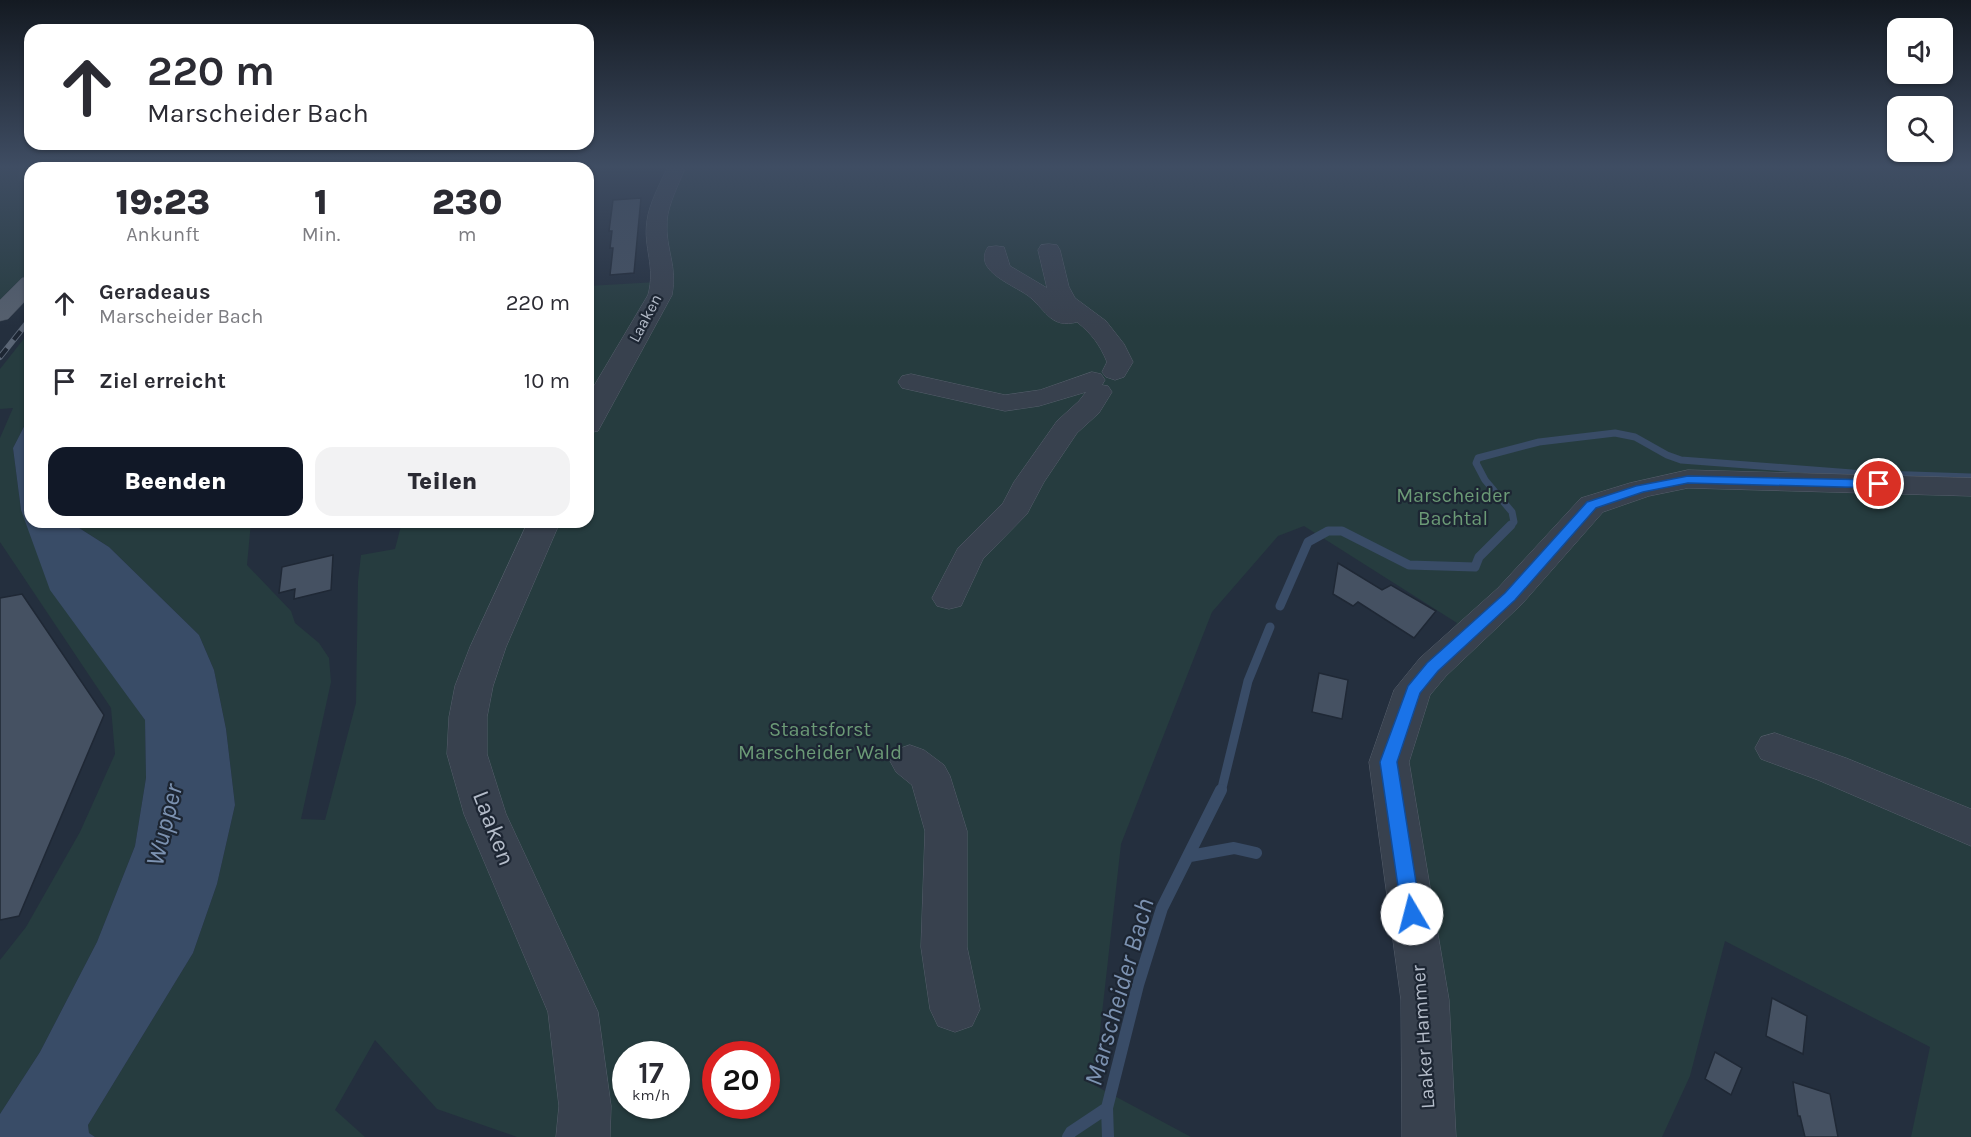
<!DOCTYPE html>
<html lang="de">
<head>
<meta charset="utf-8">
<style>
  :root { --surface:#fff; --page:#f2f2f3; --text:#2b2b33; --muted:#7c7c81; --accent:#111827 }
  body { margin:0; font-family:Karla,sans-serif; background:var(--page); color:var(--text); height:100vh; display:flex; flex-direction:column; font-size:22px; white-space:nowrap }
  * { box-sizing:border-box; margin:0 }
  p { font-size:20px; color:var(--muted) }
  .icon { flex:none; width:33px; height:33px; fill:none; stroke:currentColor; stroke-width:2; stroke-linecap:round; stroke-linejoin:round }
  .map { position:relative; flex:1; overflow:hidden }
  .panel { position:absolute; left:24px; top:162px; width:570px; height:366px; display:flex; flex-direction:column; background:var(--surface); border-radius:18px; box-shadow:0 2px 4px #0004 }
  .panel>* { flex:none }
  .top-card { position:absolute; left:24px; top:24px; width:570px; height:126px; border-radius:18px; box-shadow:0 2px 4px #0004; background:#fff; color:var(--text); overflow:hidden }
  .controls { position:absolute; left:1887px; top:18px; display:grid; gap:12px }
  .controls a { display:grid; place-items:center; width:66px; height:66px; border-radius:12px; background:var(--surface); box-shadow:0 2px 4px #0004; font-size:30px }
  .speed { position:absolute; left:612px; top:1041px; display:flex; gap:12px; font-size:30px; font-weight:700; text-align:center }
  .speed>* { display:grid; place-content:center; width:78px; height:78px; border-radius:50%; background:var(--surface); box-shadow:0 2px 4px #0004; line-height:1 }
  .speed small { font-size:15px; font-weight:400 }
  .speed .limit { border:9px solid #d22; background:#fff; color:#111 }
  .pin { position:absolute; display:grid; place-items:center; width:51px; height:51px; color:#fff; margin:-26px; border:3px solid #fff; border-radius:50%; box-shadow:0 2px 6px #0007 }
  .me { position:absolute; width:66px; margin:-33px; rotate:352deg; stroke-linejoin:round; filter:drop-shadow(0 0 4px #0008) }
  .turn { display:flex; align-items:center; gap:21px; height:126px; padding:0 24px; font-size:27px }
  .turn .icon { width:78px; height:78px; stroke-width:2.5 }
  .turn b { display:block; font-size:42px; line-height:51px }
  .eta { display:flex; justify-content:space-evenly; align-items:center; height:102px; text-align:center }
  .eta b { font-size:36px; font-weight:800; line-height:42px }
  .action { display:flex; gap:12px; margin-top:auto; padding:12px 24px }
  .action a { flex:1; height:69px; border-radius:18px; background:var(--accent); color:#fff; font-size:24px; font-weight:800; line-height:69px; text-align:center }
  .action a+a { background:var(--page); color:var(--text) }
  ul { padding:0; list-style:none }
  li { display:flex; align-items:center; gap:18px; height:78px; padding:0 24px }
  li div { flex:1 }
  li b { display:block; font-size:22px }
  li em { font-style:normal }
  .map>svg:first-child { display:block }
  .green { fill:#263c3f; fill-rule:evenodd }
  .water { fill:#394c67 }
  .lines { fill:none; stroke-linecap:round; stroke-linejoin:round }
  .stream-far2 { stroke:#394c67; stroke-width:7 }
  .stream-far1 { stroke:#394c67; stroke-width:9 }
  .stream { stroke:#394c67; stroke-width:12 }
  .building { fill:#455162; stroke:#1f2835; stroke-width:1.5 }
  .minor-casing { stroke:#565f6c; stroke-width:1 }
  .major-casing { stroke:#414a57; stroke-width:1 }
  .minor { fill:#38414e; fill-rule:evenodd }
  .major { fill:#56606e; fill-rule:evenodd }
  .rail-far1-casing { stroke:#5a6575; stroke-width:4.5 }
  .rail-casing { stroke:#5a6575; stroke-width:6 }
  .rail-far1 { stroke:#1d2633; stroke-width:3; stroke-dasharray:8; stroke-linecap:butt }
  .rail { stroke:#1d2633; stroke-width:4; stroke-dasharray:11; stroke-linecap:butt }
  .route { fill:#1a73e8; stroke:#114b97; stroke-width:1.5 }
  .labels { text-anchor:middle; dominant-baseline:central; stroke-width:4.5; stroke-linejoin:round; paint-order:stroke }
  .far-street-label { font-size:16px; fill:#b4bcc9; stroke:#1d2633 }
  .park-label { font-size:20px; fill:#6b9a76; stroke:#1d2633 }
  .street-label { font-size:20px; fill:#b4bcc9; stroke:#1d2633 }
  .near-street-label { font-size:24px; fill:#b4bcc9; stroke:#1d2633 }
  .near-water-label { font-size:26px; font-style:italic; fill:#7c92b1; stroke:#1d2633 }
</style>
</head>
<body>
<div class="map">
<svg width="1971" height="1137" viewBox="0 0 1971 1137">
  <rect width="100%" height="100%" fill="#242f3e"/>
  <path class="green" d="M 0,168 L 30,168 L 30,274 L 0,304 Z
    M 677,168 L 1971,168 L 1971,1137 L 1911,1137 L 1930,1047 L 1725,941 L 1690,1076 L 1662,1137 L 1440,1137 L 1399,782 L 1430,656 L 1457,623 L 1304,526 L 1278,536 L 1212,612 L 1121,844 L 1094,1085 L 1191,1137 L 517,1137 L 437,1109 L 375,1040 L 335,1110 L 365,1137 L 95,1137 L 89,1133 L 88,1125 L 193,953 L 217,884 L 235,805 L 226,729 L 214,670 L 199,635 L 109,547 L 76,526 L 76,522 L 251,522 L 247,565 L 291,611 L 295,623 L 319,643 L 329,658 L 331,682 L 301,819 L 325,820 L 356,703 L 358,581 L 361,555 L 395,549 L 402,522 L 588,522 L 588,286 L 657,282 L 657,220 ZM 626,1054 L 676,1054 L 676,1106 L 626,1106 ZM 716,1054 L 766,1054 L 766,1106 L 716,1106 Z
    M 30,331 L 30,415 L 13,448 L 21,510 L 130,698 L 145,720 L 146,778 L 135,846 L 97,942 L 40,1052 L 0,1114 L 0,960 L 26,927 L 80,832 L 115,754 L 111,708 L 0,542 L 0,438 L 13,408 L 0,409 L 0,369 Z"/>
  <path class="water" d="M 30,415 L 30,522 L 76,522 L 76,526 L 109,547 L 199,635 L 214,670 L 226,729 L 235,805 L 217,884 L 193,953 L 88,1125 L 89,1133 L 95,1137 L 0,1137 L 0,1114 L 40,1052 L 97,942 L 135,846 L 146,778 L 145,720 L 50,590 L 21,510 L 13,448 Z"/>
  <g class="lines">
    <path class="stream-far2" d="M 1509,527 L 1514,522 L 1512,512 L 1485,480 L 1476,463 L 1478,458 L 1539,442 L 1615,433 L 1635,437 L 1667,455 L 1681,460 L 1852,473 L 1971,477"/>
    <path class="stream-far1" d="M 1280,606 L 1308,542 L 1328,531 L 1342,531 L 1409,565 L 1475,567 L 1479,557 L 1511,525
      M 1221,792 L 1248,681 L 1270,627"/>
    <path class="stream" d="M 1190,856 L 1234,848 L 1256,853
      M 1068,1137 L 1071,1132 L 1107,1108
      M 1108,1137 L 1107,1108 L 1138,985 L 1162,908 L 1221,790"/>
  </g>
  <path class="building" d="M 641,198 L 634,273 L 610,275 L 613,248 L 610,248 L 612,231 L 609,231 L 613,200 Z
    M 333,555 L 331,590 L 294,599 L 295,589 L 279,593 L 282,567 Z
    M 1338,563 L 1382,590 L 1391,585 L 1436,611 L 1414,638 L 1358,602 L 1353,606 L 1333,594 Z
    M 22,594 L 104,715 L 19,916 L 0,920 L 0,598 Z
    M 1319,673 L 1348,680 L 1342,719 L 1312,712 Z
    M 1772,998 L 1807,1016 L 1803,1054 L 1766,1036 Z
    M 1715,1052 L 1742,1068 L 1731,1095 L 1705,1079 Z
    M 1793,1082 L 1830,1094 L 1838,1137 L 1805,1137 L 1800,1116 L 1798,1116 Z"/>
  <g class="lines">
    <g class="minor-casing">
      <path id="minor" d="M 667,168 L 685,168 C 679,184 668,204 667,221 C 665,249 678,266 672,295 L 598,431 L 588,433 L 588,396 L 648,295 C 656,266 643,248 647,221 C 649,204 660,184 667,168 Z
        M 1049,244 L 1057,245 L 1060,250 L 1069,287 L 1075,298 L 1106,321 L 1124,344 L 1133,362 L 1124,377 L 1115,380 L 1106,377 L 1102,372 L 1107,362 C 1100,345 1092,334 1077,322 C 1052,329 1046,311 1031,298 C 1018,286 971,272 988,247 L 996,246 L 1004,247 L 1010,266 L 1047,288 L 1038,250 L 1041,245 Z
        M 1092,372 L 1101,374 L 1105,380 L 1102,385 L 1108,386 L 1112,392 L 1099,413 L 1077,433 L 1044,482 L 1027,514 L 983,559 L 961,606 L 949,609 L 937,606 L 932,598 L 958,548 L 1003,503 L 1014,482 L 1057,421 L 1079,401 L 1086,392 L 1039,406 L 1005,411 L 902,388 L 898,382 L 902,376 L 911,374 L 1005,395 L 1040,390 Z
        M 1688,470 L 1971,478 L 1971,496 L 1688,488 L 1649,496 L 1603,512 L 1522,604 L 1446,676 L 1430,695 L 1409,762 L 1449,1000 L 1456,1137 L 1402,1137 L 1401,1000 L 1369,762 L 1394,690 L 1420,658 L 1498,588 L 1581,498 L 1630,483 Z
        M 528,522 L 560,522 L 506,647 L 493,686 L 487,717 L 487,754 L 506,814 L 598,1012 L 611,1106 L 610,1137 L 556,1137 L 559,1106 L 548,1012 L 464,814 L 447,754 L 449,717 L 455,686 L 470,647 Z
        M 1775,733 L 1846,758 L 1971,809 L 1971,846 L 1818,780 L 1761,759 L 1755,748 L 1761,737 Z
        M 910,745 L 924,750 L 944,765 L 950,776 L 967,831 L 967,947 L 980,1009 L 972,1026 L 955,1032 L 938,1026 L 930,1009 L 921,947 L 925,831 L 912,785 L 896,772 L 890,761 L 896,750 Z"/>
    </g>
    <g class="major-casing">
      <path id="major" d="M 30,276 L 30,296 L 8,319 L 0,321 L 0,300 L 22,278 Z"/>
    </g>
    <use href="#minor" class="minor"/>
    <use href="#major" class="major"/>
    <g class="rail-far1-casing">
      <path id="rail-far1" d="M 26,324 L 30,319"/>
    </g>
    <g class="rail-casing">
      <path id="rail" d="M 0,357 L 27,323"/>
    </g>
    <use href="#rail-far1" class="rail-far1"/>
    <use href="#rail" class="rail"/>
  </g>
  <linearGradient id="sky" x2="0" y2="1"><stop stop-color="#141a22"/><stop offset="0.51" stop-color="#3f4d63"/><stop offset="1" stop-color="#3f4d63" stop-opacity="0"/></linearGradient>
  <rect width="1971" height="327" fill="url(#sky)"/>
  <path class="route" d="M 1688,476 L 1879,480 L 1886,484 L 1879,488 L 1688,483 L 1643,492 L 1596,508 L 1515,600 L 1438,671 L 1420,693 L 1397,762 L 1421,914 L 1418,919 L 1412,922 L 1405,919 L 1402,914 L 1380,762 L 1408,686 L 1427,663 L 1505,593 L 1587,502 L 1636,486 Z"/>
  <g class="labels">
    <g class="far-street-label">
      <text transform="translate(645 318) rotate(-62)">Laaken</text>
    </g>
    <g class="park-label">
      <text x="1453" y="495">Marscheider<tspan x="1453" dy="23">Bachtal</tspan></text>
      <text x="820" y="729">Staatsforst<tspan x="820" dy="23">Marscheider Wald</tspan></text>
    </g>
    <g class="street-label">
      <text transform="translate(1423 1037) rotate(-94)">Laaker Hammer</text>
    </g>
    <g class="near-street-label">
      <text transform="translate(494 828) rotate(69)">Laaken</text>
    </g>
    <g class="near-water-label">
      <text transform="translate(164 825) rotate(-76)">Wupper</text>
      <text transform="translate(1119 992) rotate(-74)">Marscheider Bach</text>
    </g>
  </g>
</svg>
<div class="controls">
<a><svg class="icon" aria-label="sound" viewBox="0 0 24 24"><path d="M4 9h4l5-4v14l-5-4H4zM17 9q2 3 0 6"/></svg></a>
<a><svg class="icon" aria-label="search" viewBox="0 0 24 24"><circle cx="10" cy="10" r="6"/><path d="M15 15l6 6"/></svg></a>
</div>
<div class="speed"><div>17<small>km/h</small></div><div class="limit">20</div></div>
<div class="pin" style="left:1879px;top:484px;background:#d93025"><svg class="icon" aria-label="arrive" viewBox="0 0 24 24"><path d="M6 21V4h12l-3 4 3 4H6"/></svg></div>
<svg class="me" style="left:1412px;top:914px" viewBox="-20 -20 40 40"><circle r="19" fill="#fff"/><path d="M0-13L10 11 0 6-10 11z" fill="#1a73e8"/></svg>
<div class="top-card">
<div class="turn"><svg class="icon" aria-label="ahead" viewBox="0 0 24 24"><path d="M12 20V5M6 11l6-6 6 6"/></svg><div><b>220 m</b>Marscheider Bach</div></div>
</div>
<section class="panel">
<div class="eta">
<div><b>19:23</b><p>Ankunft</p></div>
<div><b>1</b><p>Min.</p></div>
<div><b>230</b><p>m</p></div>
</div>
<ul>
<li><svg class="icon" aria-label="ahead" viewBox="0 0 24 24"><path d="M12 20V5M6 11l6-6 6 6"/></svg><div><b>Geradeaus</b><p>Marscheider Bach</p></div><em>220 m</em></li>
<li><svg class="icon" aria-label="arrive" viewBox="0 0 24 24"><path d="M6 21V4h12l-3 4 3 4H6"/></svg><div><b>Ziel erreicht</b></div><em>10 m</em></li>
</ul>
<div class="action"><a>Beenden</a><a>Teilen</a></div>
</section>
</div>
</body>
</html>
